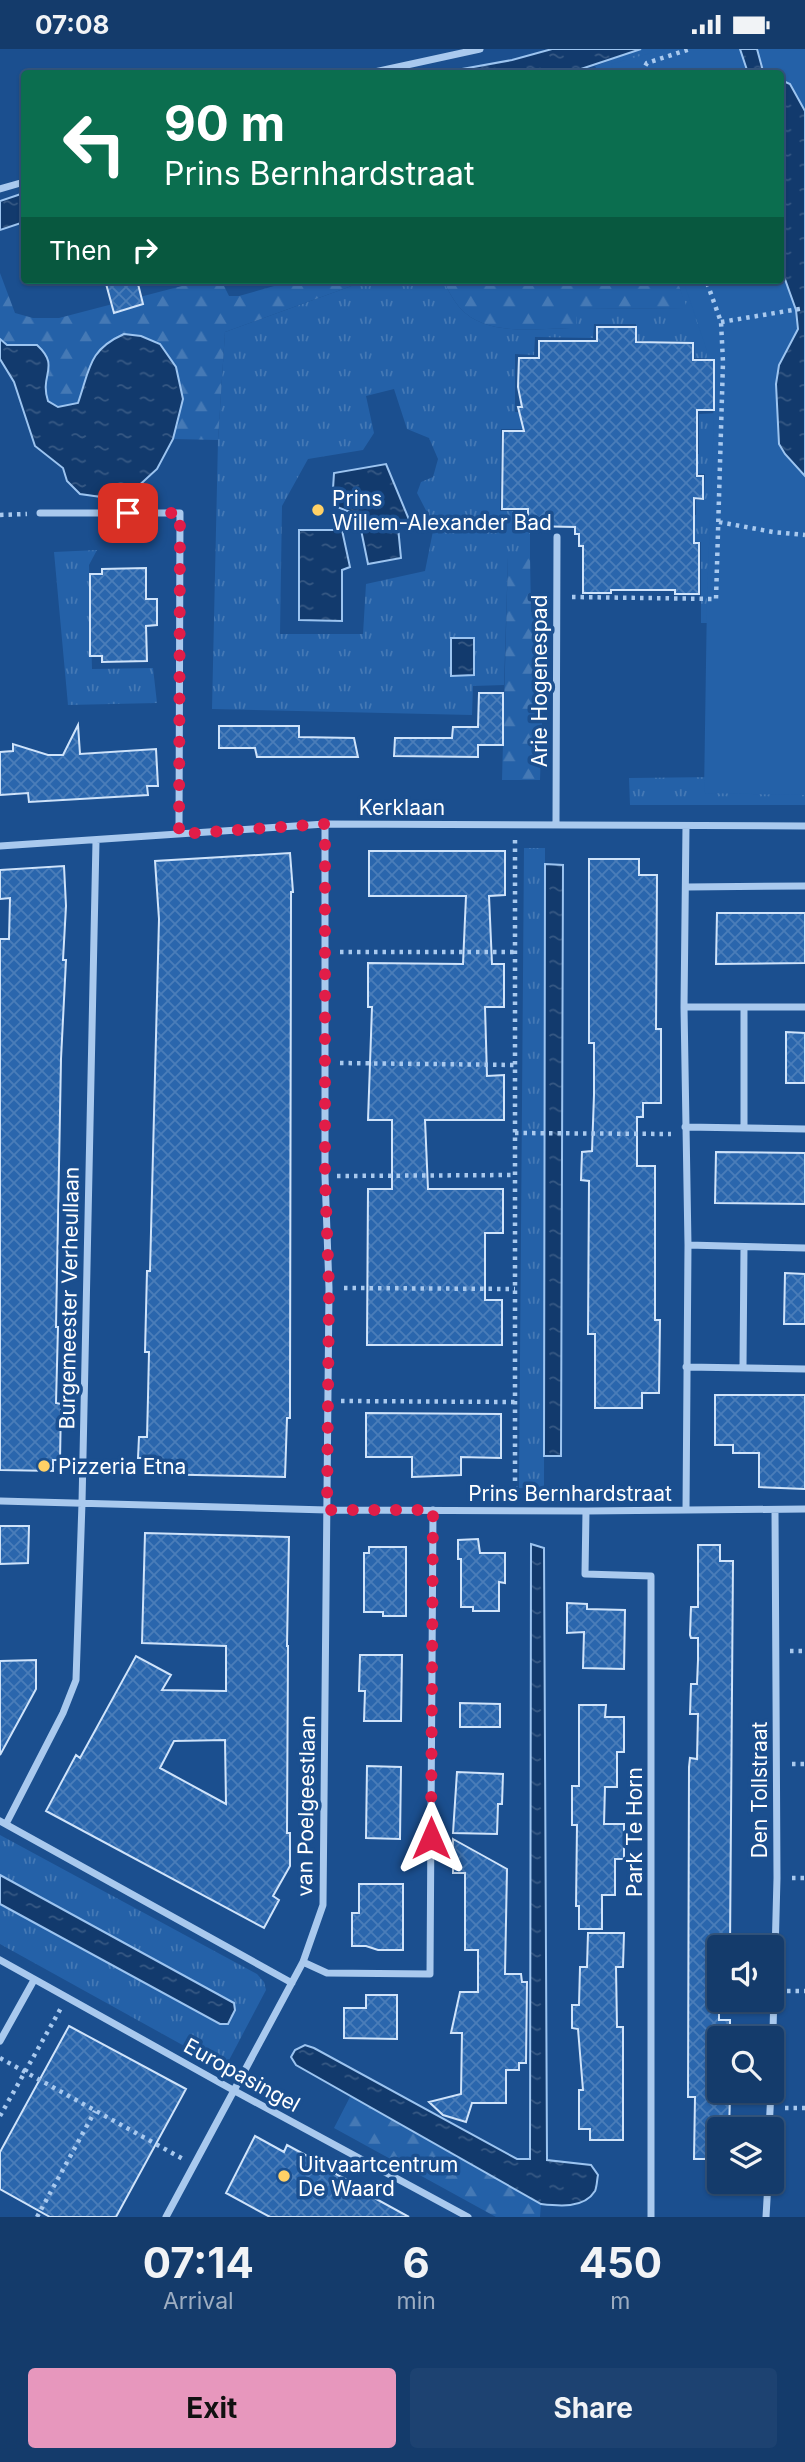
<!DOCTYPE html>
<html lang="en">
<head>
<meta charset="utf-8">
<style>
  :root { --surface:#143b6b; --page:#1d4271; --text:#f1f3f6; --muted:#9dadc1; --line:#33557e; --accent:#e797bd }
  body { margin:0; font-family:Inter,sans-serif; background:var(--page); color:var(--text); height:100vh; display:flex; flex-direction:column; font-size:26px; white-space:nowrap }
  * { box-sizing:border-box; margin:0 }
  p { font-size:23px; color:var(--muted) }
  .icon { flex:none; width:38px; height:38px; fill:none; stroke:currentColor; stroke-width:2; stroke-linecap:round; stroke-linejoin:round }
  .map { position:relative; height:2168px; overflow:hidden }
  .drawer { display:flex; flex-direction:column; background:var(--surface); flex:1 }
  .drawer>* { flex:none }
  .banner { position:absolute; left:21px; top:21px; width:763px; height:214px; border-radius:7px; box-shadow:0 2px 5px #0004,0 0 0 2px var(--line); background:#0b6e4f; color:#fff; overflow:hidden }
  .fabs { position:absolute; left:707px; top:1886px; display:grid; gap:14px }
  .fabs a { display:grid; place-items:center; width:77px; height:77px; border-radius:7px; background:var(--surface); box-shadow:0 2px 5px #0004,0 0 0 2px var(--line); font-size:35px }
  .pin { position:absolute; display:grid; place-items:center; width:60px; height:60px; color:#fff; margin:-30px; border-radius:14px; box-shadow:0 4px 10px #0006 }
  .me { position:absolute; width:77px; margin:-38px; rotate:0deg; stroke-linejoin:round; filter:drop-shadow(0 0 5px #0008) }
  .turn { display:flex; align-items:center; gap:24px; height:147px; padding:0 28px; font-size:32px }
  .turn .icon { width:91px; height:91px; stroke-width:2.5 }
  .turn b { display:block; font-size:49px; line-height:60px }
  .then { display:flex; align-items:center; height:66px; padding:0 28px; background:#0003; gap:14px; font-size:26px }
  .eta { display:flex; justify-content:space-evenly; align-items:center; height:119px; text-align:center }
  .eta b { font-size:42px; font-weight:700; line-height:49px }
  .button { display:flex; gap:14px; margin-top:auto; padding:14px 28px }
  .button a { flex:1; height:80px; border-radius:7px; background:var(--accent); color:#111; font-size:28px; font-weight:700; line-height:80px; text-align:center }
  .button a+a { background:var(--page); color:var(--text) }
  .status { display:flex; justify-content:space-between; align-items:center; height:49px; padding:0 35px; background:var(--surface); direction:ltr }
  .status svg { height:19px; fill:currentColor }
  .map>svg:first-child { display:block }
  .grass { fill:url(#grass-tufts); fill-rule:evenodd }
  .forest { fill:url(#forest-firs) }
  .green { fill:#2461a8 }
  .water { fill:url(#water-ripples); stroke:#9cc4f0; stroke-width:2 }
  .building { fill:url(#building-cross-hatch); stroke:#cfe3fa; stroke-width:2; fill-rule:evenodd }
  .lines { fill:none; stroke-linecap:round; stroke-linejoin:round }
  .path { stroke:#a9c9ee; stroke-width:4.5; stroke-dasharray:3.5 5; stroke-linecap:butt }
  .street { stroke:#a9c9ee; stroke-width:7 }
  .route { stroke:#e11d48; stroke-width:12; stroke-dasharray:0 21.6 }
  .poi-dot { fill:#ffd166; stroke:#1b4f8f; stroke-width:2.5 }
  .labels { text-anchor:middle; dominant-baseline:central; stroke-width:7; stroke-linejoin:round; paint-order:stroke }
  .poi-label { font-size:21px; fill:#fff; stroke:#1b4f8f; text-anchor:start }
  .street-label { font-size:21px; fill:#fff; stroke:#1b4f8f }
</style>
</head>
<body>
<div class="status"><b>07:08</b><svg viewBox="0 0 49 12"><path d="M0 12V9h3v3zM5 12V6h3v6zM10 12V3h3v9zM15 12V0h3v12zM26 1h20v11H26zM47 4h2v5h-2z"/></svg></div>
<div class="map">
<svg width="805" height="2168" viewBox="0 0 805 2168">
  <defs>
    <pattern id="grass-tufts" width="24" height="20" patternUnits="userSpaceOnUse" patternTransform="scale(1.75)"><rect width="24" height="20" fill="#2461a8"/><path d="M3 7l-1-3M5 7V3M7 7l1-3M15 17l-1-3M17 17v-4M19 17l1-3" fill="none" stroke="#4579b5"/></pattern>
    <pattern id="forest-firs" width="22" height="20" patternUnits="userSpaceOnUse" patternTransform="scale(1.75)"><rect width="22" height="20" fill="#2461a8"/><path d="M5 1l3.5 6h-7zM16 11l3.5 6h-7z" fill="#4579b5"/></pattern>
    <pattern id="water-ripples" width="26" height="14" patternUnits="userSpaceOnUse" patternTransform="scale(1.75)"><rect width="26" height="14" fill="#123a6d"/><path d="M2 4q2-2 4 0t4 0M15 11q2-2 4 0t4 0" fill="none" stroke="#365883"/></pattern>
    <pattern id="building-cross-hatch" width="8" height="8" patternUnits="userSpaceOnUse" patternTransform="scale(1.75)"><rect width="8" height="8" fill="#2a66ad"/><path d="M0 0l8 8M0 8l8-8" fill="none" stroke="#4a7db9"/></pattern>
  </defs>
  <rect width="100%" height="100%" fill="#1b4f8f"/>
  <path class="grass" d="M 641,0 L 672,0 L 625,24 L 599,24 L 595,17 Z
    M 368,231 L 442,231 C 448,240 453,251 460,259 C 487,289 540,279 576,279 L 576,260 L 686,259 L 677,231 L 691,231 L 710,294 L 740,327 L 756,391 L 753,492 L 746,574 L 701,574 L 701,493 L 679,492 L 679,465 L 696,466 L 696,451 L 704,451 L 705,425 L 688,424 L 689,406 L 699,405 L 699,365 L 717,364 L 716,310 L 695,309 L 694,293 L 637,292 L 636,275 L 594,275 L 593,289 L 535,288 L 534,306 L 515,305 L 515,363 L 535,364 L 536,380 L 501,380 L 500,462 L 526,462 L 525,480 L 530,480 L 530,508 L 508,508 L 504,636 L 473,637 L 472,666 L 212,660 L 218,391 L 225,283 ZM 394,340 L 407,380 L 429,389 L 438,410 L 433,428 L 421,433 L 417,444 L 434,477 L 425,522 L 366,535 L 363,585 L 280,585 L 282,457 L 308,410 L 363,401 L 374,384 L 366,347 ZM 451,589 L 474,589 L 474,626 L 452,626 Z
    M 97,501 L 89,516 L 92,620 L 153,619 L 157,654 L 68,656 L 54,503 Z
    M 805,727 L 805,756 L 630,756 L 629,729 Z
    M 524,799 L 545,799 L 544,1440 L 519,1439 Z
    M 0,1786 L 257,1925 L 264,1933 L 266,1941 L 227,2015 L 215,2014 L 0,1895 L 0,1855 L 220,1975 L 235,1961 L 233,1954 L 0,1826 Z"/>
  <path class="forest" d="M 0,224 L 15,264 L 33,269 L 59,269 L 205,231 L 221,231 L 229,247 L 239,247 L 295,231 L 368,231 L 225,283 L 218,391 L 173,390 L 183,350 L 124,285 C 88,301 89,320 78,354 L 58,358 L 48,352 L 44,339 L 50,314 L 22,295 L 7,296 L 0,290 Z
    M 442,231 L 677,231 L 687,259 L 577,260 L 576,279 C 540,279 487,289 460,259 C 453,251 448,240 442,231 Z
    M 508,507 L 530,508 L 531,563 L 546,564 L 540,731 L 502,731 Z
    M 351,2046 L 541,2155 L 540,2168 L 496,2168 L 334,2079 Z"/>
  <path class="green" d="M 666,0 L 805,0 L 805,746 L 704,744 L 707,548 L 714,369 L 706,299 L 683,231 L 780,231 L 780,24 L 615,24 L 611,15 Z"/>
  <path class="water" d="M 552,0 L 641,0 L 569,24 L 440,24 L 512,11 Z
    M 740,0 L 757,0 L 763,22 L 767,24 L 748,24 Z
    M 781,31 L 790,35 L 805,62 L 805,427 L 785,405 L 779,395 L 776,335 L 779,316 L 798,280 L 796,261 L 781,219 Z
    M 24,144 L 24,173 L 0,181 L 0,152 Z
    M 124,285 L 141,287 L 160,295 L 176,318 L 183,350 L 173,390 L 157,420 L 134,441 L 108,449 L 80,445 L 67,432 L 63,419 L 35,397 L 14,333 L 0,310 L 0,290 L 7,296 L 37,296 C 61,318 39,325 48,352 L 58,358 L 78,354 C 90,320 88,301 124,285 Z
    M 386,415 L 410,473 L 398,478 L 401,509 L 368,515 L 358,466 L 332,456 L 334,424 Z
    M 299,481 L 342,481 L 350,518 L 342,521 L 342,572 L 299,571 Z
    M 451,589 L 474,589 L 474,626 L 451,627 Z
    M 545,815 L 563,816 L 561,1407 L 544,1407 Z
    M 531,1495 L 544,1499 L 547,2111 L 591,2116 L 598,2126 C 597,2130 597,2138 595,2142 C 584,2160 558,2157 541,2155 L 296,2016 L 291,2008 L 295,2001 L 305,1996 L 314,1999 L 517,2110 L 530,2110 Z
    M 0,1826 L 234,1954 L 235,1961 L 228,1975 L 220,1975 L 0,1855 Z"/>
  <path class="building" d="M 105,231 L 137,231 L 143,255 L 114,264 Z
    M 597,278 L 636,278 L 636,293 L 693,294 L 693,311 L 714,311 L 714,361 L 697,361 L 697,427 L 703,427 L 703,450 L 694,449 L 694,494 L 699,494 L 699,545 L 675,545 L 675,541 L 611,541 L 611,544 L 583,544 L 583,497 L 579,497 L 579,485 L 575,485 L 575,478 L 528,477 L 528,460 L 502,460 L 503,382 L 524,382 L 518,358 L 522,358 L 518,338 L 519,309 L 539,309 L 539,292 L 597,292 Z
    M 146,519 L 146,550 L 157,550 L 157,576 L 146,577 L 147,612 L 102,613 L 102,607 L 90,607 L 90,525 L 102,525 L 102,520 Z
    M 479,644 L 503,644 L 503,696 L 478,696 L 478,708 L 394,707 L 395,689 L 452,689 L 453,678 L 478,678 Z
    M 78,676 L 80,705 L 156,700 L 158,737 L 147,737 L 148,746 L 29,753 L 28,744 L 0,746 L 0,703 L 13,702 L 13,695 L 48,706 L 63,706 Z
    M 219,677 L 299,677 L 299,688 L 354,689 L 358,708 L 257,708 L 255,699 L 219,699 Z
    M 369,802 L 505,802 L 505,846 L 489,847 L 492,915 L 504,915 L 504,958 L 485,958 L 487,1027 L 504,1026 L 504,1071 L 425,1071 L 428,1140 L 503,1140 L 503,1184 L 485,1184 L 485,1251 L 502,1251 L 502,1296 L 367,1296 L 368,1140 L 392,1140 L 392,1071 L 368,1071 L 372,958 L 368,958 L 368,914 L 463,915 L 466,847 L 369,847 Z
    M 290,804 L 293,843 L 291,843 L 290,1348 L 290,1369 L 287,1369 L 285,1428 L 148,1425 L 148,1409 L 138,1409 L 139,1388 L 147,1388 L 148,1348 L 149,1303 L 145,1303 L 147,1222 L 150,1222 L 159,870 L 155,812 Z
    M 589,810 L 639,810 L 639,826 L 657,826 L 656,980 L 661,980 L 661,1054 L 643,1054 L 643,1068 L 637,1068 L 637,1117 L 655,1117 L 655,1271 L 660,1271 L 659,1344 L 642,1344 L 642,1359 L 595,1359 L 595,1285 L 588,1285 L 589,1132 L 581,1131 L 582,1103 L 592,1102 L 594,1046 L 594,994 L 589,994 Z
    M 64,817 L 66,857 L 63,911 L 66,911 L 61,1010 L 56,1278 L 58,1278 L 56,1354 L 61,1355 L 60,1411 L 53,1411 L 53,1422 L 0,1421 L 0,890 L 9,890 L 10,849 L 0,850 L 0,821 Z
    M 717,864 L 805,864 L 805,914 L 716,915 Z
    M 786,983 L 805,984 L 805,1034 L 786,1034 Z
    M 716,1103 L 805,1104 L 805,1155 L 715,1154 Z
    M 785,1224 L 805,1225 L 805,1275 L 784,1275 Z
    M 715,1346 L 805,1346 L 805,1440 L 759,1438 L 759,1404 L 733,1404 L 733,1396 L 715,1396 Z
    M 366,1364 L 501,1365 L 501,1409 L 461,1408 L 461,1426 L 412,1428 L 412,1408 L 366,1408 Z
    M 0,1477 L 29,1477 L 28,1514 L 0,1515 Z
    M 145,1484 L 289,1488 L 287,1597 L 288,1597 L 287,1784 L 290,1784 L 290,1817 L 273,1847 L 279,1851 L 264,1879 L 46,1762 L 76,1706 L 80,1709 L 136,1607 L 171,1626 L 162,1641 L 226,1642 L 226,1597 L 142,1594 ZM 225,1691 L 226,1755 L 160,1719 L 174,1692 Z
    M 478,1490 L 480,1504 L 505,1504 L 505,1534 L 499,1533 L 499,1562 L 473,1562 L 473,1558 L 461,1558 L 461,1510 L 458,1510 L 458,1491 Z
    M 698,1496 L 720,1496 L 720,1512 L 733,1512 L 730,1899 L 719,1899 L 719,1971 L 730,1971 L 730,1990 L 719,1990 L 719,2047 L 730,2047 L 729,2081 L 719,2081 L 717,2110 L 694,2110 L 695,2048 L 688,2048 L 689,1718 L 690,1709 L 697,1710 L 698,1665 L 690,1665 L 691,1635 L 697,1635 L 698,1611 L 698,1589 L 691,1589 L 690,1586 L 691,1558 L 698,1558 Z
    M 369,1498 L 406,1498 L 406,1567 L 383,1567 L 383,1563 L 364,1563 L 364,1504 L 369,1504 Z
    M 567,1554 L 587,1555 L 587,1560 L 625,1561 L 624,1620 L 583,1619 L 584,1583 L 567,1584 Z
    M 360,1606 L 402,1606 L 401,1672 L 364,1672 L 365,1642 L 359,1642 Z
    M 36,1611 L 36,1640 L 0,1706 L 0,1612 Z
    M 460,1654 L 500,1655 L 500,1678 L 460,1678 Z
    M 579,1656 L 606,1656 L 605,1668 L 624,1668 L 624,1703 L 617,1703 L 617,1738 L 605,1738 L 604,1775 L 624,1775 L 624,1810 L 615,1810 L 615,1846 L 602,1846 L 602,1880 L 579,1880 L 579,1857 L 576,1857 L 577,1776 L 572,1776 L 572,1737 L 579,1737 Z
    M 367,1717 L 401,1718 L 400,1790 L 366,1789 Z
    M 457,1723 L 503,1725 L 502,1755 L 498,1755 L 497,1785 L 453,1784 Z
    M 453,1790 L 507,1820 L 505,1925 L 521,1925 L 522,1933 L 527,1933 L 526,2014 L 519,2014 L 519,2021 L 506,2021 L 506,2054 L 472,2054 L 466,2073 L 443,2066 L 429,2053 L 461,2045 L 462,1984 L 451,1984 L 460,1943 L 478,1943 L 478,1901 L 465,1901 L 465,1824 L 453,1824 Z
    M 359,1835 L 403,1835 L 403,1901 L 378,1901 L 366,1897 L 352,1897 L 352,1864 L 359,1864 Z
    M 588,1884 L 624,1884 L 623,1918 L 616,1918 L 617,1978 L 623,1978 L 623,2091 L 590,2091 L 590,2080 L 579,2080 L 579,2041 L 583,2041 L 578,1980 L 572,1979 L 572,1956 L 579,1956 L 580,1918 L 587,1918 Z
    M 366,1946 L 397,1946 L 397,1990 L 344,1989 L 344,1959 L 366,1959 Z
    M 69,1977 L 186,2040 L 116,2168 L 50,2168 L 0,2140 L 0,2103 Z
    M 255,2087 L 284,2103 L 287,2096 L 335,2122 L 334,2124 L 368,2142 L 367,2145 L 409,2168 L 270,2168 L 226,2144 Z"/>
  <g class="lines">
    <path class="path" d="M 641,24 L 647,14 L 690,0
      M 721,273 L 805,259
      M 0,466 L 27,465
      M 719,473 L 773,483 L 805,486
      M 572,548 L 716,550 L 723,313 L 721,273 L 706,231
      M 515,791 L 515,1447
      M 340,903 L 514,903
      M 340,1014 L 514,1016
      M 515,1084 L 671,1085
      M 337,1127 L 515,1126
      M 344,1239 L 515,1240
      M 341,1352 L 515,1353
      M 790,1602 L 805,1602
      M 792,1715 L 805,1715
      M 792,1829 L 805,1829
      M 787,1942 L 805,1942
      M 0,2009 L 183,2110
      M 785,2059 L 805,2059
      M 0,2067 L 61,1959
      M 37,2168 L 95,2062"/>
    <path class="street" d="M 370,24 L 480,0
      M 0,140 L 24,133
      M 40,464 L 180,464 L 179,785
      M 556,775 L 557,488
      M 686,777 L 684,958 L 688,1196 L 686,1461
      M 0,797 L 325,775 L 805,777
      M 687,838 L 805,837
      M 684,958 L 805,958
      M 744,958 L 744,1079
      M 685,1078 L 805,1080
      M 688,1196 L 805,1199
      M 686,1318 L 805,1320
      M 743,1319 L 744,1199
      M 0,1452 L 327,1461 L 586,1462 L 805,1460
      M 586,1462 L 585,1525 L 651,1527 L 651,2168
      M 0,1772 L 292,1934
      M 6,1775 L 63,1664 L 76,1631 L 82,1454 L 96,792
      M 0,1911 L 233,2041 L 468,2168
      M 303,1913 L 327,1924 L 430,1925 L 433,1461
      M 0,1992 L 34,1931
      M 772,2020 L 777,1829 L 775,1461
      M 769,2081 L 771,2042
      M 166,2168 L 303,1913 L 323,1856 L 329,1239 L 325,1127 L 325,775
      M 766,2168 L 768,2133"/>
  </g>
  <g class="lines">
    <path class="route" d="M 128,464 L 180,464 L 179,785 L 325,775 L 325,1127 L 329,1239 L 327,1461 L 433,1461 L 431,1789"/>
  </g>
  <g class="poi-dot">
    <circle cx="318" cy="461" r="7"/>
    <circle cx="44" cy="1417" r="7"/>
    <circle cx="284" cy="2127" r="7"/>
  </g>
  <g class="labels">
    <g class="poi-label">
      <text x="332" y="449">Prins<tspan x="332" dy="24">Willem-Alexander Bad</tspan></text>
      <text x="58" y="1417">Pizzeria Etna</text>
      <text x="298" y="2115">Uitvaartcentrum<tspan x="298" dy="24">De Waard</tspan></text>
    </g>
    <g class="street-label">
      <text transform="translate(539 632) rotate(-90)">Arie Hogenespad</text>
      <text x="402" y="758">Kerklaan</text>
      <text transform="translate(69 1249) rotate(-89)">Burgemeester Verheullaan</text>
      <text x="570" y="1444">Prins Bernhardstraat</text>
      <text transform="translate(759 1741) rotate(-90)">Den Tollstraat</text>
      <text transform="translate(306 1757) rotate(-89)">van Poelgeestlaan</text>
      <text transform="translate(634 1783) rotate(-90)">Park Te Horn</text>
      <text transform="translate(242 2026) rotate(29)">Europasingel</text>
    </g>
  </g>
</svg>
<div class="fabs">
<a><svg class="icon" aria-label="sound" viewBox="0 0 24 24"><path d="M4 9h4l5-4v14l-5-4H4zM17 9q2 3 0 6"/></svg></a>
<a><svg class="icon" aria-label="search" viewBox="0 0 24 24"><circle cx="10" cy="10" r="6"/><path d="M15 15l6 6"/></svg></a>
<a><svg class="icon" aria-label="layers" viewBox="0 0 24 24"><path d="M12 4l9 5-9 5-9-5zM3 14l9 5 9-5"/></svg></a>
</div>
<div class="pin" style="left:128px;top:464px;background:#d93025"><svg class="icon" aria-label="arrive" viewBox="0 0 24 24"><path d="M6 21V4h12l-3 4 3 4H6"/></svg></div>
<svg class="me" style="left:431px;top:1789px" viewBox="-20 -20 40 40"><path d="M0-17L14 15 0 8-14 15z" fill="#e11d48" stroke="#fff" stroke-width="4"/></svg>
<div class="banner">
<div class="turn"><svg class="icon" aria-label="left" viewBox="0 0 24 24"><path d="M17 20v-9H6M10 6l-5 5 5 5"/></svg><div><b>90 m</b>Prins Bernhardstraat</div></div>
<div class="then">Then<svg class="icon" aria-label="right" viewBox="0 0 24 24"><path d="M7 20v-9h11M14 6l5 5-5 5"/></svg></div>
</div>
</div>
<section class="drawer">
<div class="eta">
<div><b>07:14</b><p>Arrival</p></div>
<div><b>6</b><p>min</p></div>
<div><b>450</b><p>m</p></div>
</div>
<div class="button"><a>Exit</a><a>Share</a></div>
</section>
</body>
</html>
